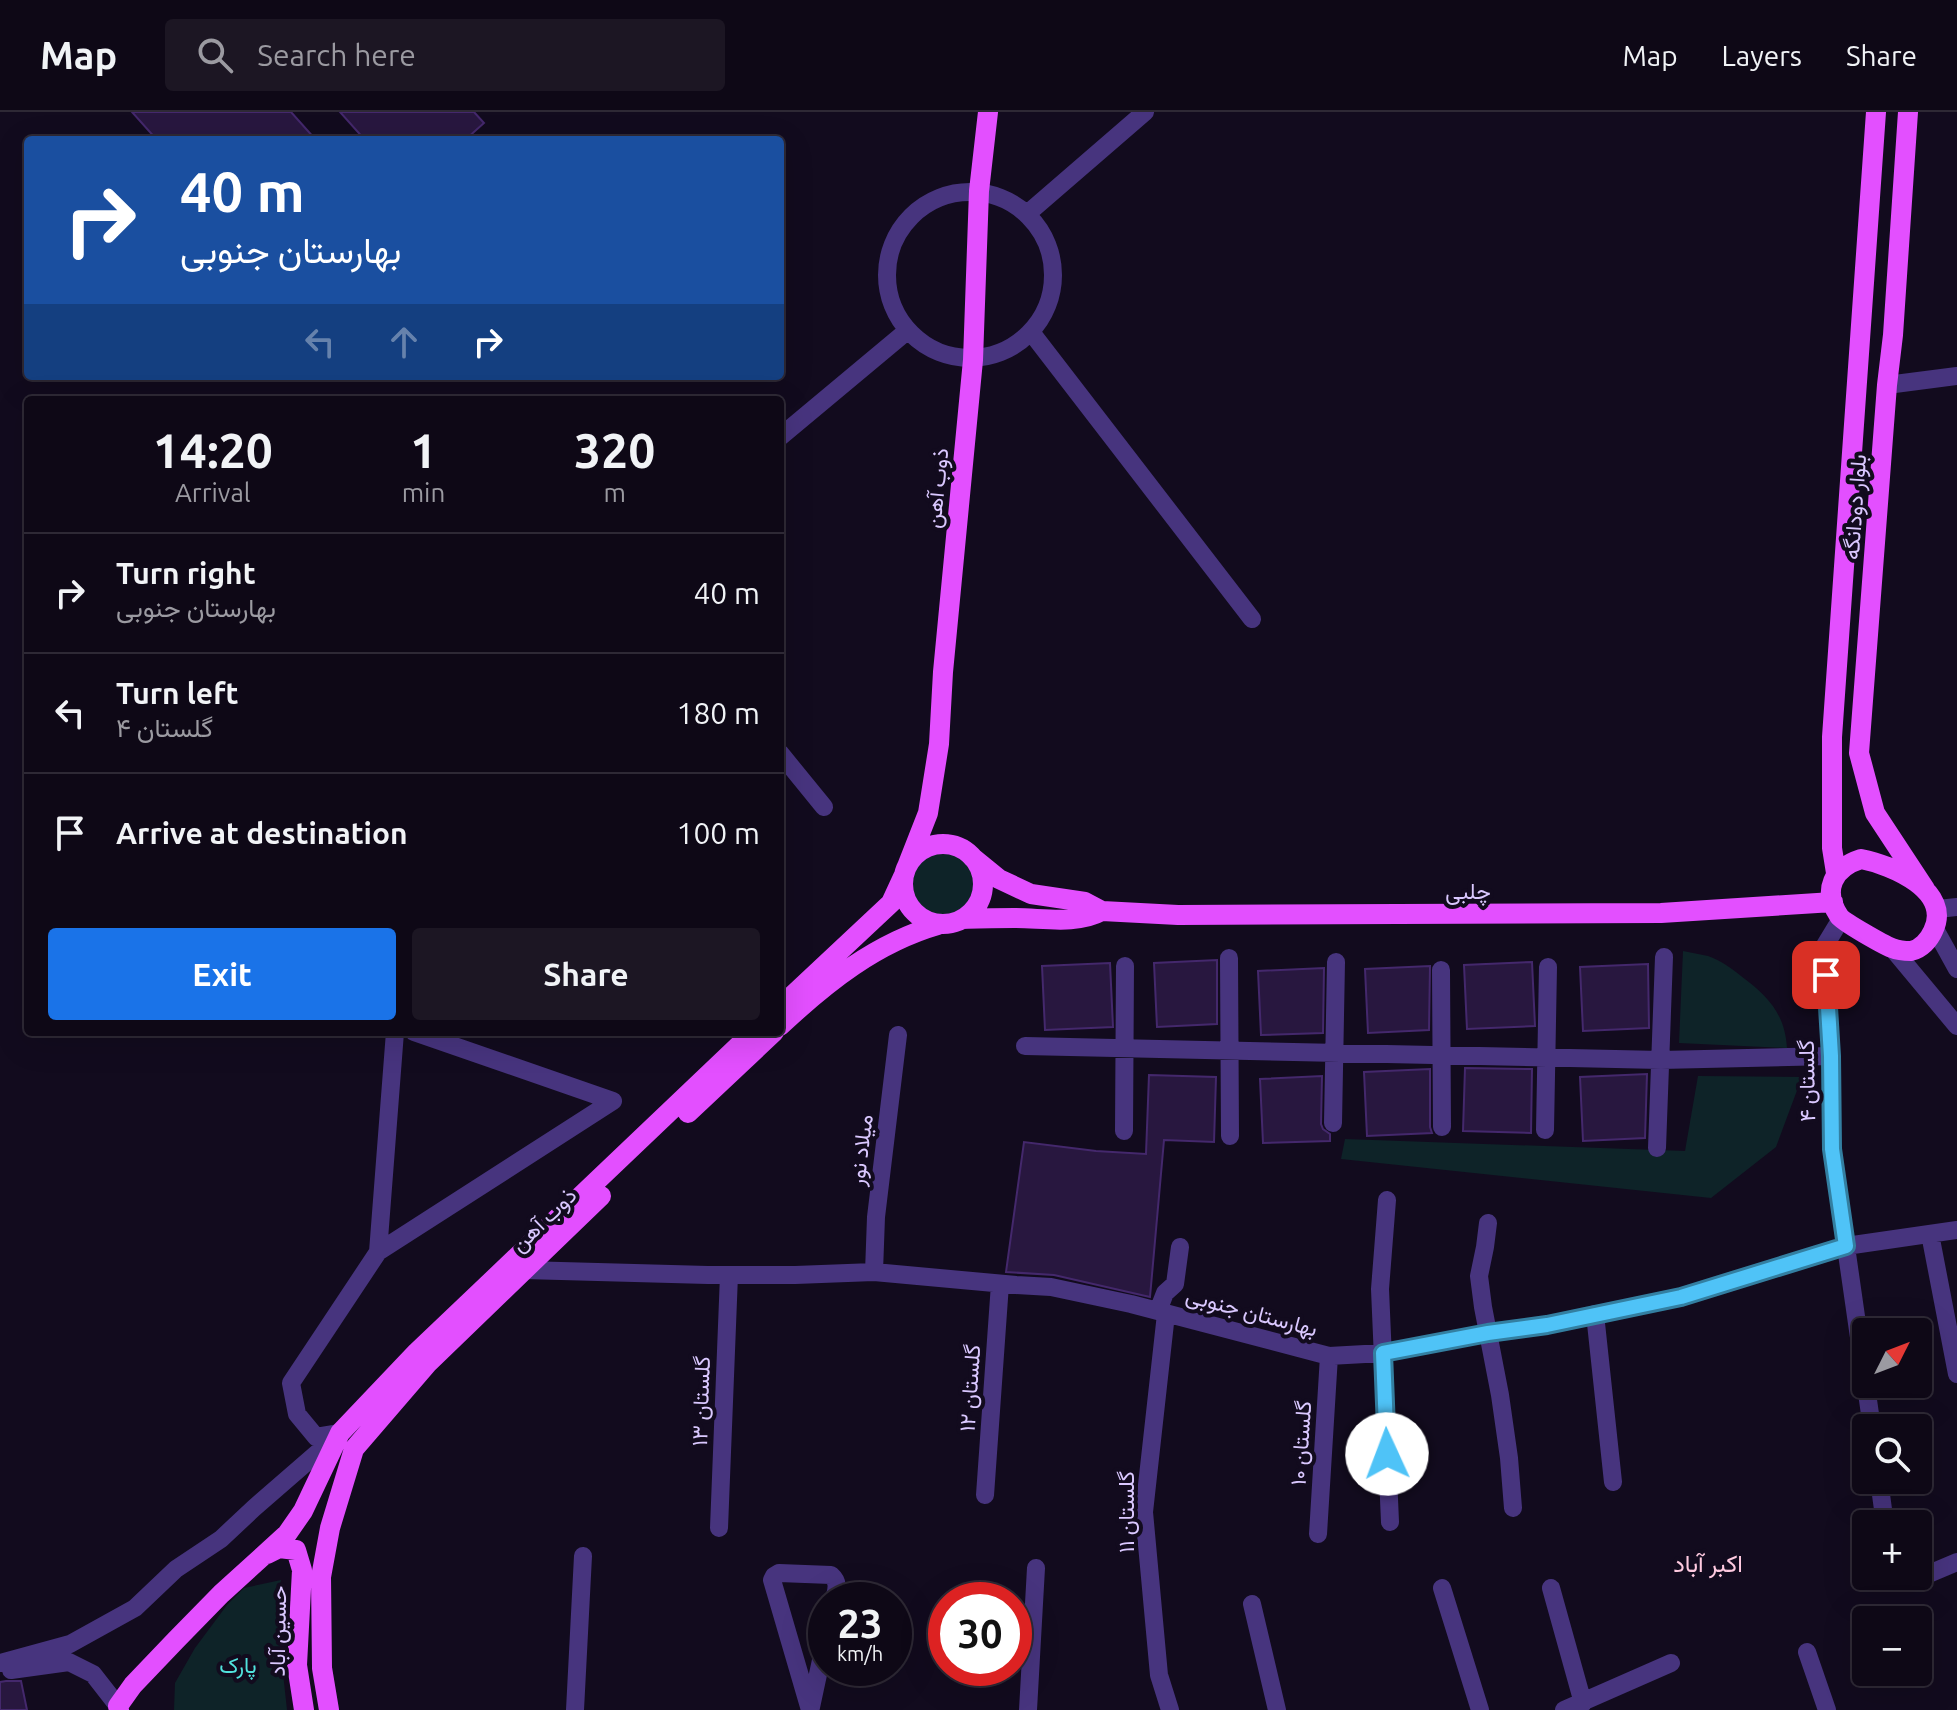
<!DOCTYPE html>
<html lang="en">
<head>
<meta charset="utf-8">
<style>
  :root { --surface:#0e0816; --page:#1c1623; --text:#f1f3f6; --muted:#9b9aa1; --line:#2e2935; --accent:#1a73e8 }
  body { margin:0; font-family:Ubuntu,Vazirmatn,sans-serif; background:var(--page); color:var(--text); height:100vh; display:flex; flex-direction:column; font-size:30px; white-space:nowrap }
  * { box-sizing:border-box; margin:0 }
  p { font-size:26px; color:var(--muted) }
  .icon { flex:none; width:44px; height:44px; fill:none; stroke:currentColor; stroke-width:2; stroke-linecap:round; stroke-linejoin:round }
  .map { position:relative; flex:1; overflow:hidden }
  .sheet { position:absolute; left:24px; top:284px; width:760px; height:640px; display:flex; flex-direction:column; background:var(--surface); border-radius:8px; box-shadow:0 8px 32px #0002,0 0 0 2px var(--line) }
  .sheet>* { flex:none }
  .top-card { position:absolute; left:24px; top:24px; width:760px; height:244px; border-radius:8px; box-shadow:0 8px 32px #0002,0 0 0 2px var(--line); background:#1a4fa0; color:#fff; overflow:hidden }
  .needle { width:52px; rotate:48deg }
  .fabs { position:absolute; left:1852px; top:1206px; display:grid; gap:16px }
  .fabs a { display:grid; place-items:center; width:80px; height:80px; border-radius:8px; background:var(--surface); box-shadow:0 8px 32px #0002,0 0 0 2px var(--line); font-size:40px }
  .speed { position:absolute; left:808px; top:1470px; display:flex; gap:16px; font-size:40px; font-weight:700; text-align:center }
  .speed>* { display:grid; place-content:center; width:104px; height:104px; border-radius:50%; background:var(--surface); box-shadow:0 8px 32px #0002,0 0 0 2px var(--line); line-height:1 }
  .speed small { font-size:20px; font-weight:400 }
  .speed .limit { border:12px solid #d22; background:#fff; color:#111 }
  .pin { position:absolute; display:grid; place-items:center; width:68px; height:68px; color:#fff; margin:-34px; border-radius:16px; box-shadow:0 4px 12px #0006 }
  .me { position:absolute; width:88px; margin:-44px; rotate:358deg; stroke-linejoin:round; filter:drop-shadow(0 0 6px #0008) }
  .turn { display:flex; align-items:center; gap:28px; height:168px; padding:0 24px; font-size:36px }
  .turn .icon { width:104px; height:104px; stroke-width:2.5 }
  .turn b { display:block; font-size:56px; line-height:68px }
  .lanes { display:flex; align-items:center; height:76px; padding:0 24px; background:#0003; justify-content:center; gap:40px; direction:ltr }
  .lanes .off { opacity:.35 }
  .eta { display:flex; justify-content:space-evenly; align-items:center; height:136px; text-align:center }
  .eta b { font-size:48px; font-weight:700; line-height:56px }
  .cta { display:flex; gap:16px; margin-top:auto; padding:16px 24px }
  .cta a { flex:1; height:92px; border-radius:8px; background:var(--accent); color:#fff; font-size:32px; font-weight:700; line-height:92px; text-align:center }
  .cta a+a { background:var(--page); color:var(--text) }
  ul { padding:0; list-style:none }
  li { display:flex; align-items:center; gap:24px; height:120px; padding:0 24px; border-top:2px solid var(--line) }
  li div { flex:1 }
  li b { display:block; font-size:30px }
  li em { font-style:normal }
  header { display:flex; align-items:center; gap:48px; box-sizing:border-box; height:112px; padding:0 40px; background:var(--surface); border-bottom:2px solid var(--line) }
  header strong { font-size:38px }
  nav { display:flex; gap:44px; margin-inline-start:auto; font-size:28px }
  .search { width:560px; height:72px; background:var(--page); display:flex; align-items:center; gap:20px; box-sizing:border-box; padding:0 28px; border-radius:8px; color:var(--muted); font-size:30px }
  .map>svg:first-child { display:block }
  .green { fill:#0e2328 }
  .building { fill:#28173f; stroke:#44286c; stroke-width:2 }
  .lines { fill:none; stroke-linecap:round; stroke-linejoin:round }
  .minor { stroke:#47347e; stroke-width:18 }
  .major { stroke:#e34fff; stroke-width:20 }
  .route-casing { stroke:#337fa1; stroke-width:20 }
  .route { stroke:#4fc3f7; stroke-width:14 }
  .labels { text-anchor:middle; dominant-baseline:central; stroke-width:8; stroke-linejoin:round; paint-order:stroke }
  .street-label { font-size:22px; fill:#dac8ff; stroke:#120b1e }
  .park-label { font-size:22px; fill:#51e2dd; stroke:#120b1e }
  .neighbourhood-label { font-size:24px; fill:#ffcae0; stroke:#120b1e }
</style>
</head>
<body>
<header>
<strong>Map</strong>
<div class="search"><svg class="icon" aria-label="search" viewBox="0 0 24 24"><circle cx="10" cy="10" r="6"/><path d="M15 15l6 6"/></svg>Search here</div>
<nav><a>Map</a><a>Layers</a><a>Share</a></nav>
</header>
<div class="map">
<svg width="1957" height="1598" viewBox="0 0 1957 1598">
  <rect width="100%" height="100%" fill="#120b1e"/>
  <path class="green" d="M908 772a35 35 0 1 1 70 0a35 35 0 1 1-70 0Z
    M 1683,839 C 1691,841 1700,842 1708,844 C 1720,848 1731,856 1741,864 C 1768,884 1785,902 1787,936 L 1679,931 Z
    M 1698,964 L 1802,965 L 1776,1035 L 1711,1086 L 1341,1047 L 1345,1027 L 1685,1039 Z
    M 281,1468 L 276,1497 L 287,1598 L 174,1598 L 175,1571 L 195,1536 L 227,1493 L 244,1476 Z"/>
  <path class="building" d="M 132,0 L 291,0 L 316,28 L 157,28 Z
    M 340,0 L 474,0 L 484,11 L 465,28 L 365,28 Z
    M 1217,848 L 1217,912 L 1157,915 L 1154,851 Z
    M 1532,850 L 1535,914 L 1467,917 L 1464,853 Z
    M 1110,851 L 1113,915 L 1045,918 L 1042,854 Z
    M 1648,852 L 1649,916 L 1583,919 L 1580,855 Z
    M 1430,854 L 1429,918 L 1368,921 L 1365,857 Z
    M 1324,856 L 1323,921 L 1261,923 L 1258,859 Z
    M 1465,956 L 1532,957 L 1531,1021 L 1463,1019 Z
    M 1430,957 L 1430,1015 L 1432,1021 L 1367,1024 L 1364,960 Z
    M 1647,962 L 1645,1026 L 1583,1029 L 1580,965 Z
    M 1149,963 L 1216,965 L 1214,1030 L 1164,1028 L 1150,1185 L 1054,1163 L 1006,1160 L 1024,1030 L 1096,1039 L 1146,1042 Z
    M 1322,964 L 1321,1012 L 1323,1017 L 1330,1022 L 1330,1029 L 1263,1031 L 1260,967 Z
    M 6,1569 L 21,1569 L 27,1598 L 0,1598 L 0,1570 Z"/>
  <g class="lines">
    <path class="minor" d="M887 163a83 83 0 1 1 166 0a83 83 0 1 1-166 0Z
      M 1027,102 L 1145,0
      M 1031,220 L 1252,507
      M 1887,273 L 1957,264
      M 780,325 L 907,219
      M 780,641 L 824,695
      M 1938,797 L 1957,795
      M 1841,807 L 1824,835 L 1831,944 L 1832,1037 L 1872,1316
      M 1935,817 L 1957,857
      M 1892,836 L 1957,914
      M 1229,846 L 1230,1024
      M 1441,858 L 1442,1015
      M 414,920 L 613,989
      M 1025,934 L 1661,948 L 1831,944
      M 1333,1011 L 1336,850
      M 1545,1018 L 1548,855
      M 1124,1019 L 1125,854
      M 1657,1036 L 1664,845
      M 1387,1088 L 1380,1177 L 1390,1410
      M 1488,1111 L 1485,1135 L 1479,1164 L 1483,1195 L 1500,1283 L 1509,1346 L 1513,1396
      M 1930,1122 L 1957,1262
      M 378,1140 L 613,989
      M 518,1152 L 524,1158 L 708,1163 L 795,1163 L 874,1160 L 1016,1173 L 1051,1175 L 1131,1192 L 1329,1244 L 1383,1241 L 1488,1221 L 1547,1213 L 1681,1185 L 1846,1134 L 1957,1118
      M 874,1160 L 876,1105 L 898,923
      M 1158,1199 L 1165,1181 L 1175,1172 L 1180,1135
      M 1166,1202 L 1144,1400 L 1159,1563 L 1170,1598
      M 1595,1202 L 1613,1370
      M 340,1321 L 316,1325 L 297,1302 L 291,1271 L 378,1140 L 395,920
      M 1879,1368 L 1885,1412
      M 985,1383 L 1000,1172
      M 719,1416 L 729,1163
      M 1318,1422 L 1329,1244
      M 1895,1464 L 1899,1469 L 1912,1469 L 1957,1450
      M 1442,1476 L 1480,1598
      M 1551,1476 L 1583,1591
      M 1252,1492 L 1277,1598
      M 1807,1540 L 1827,1598
      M 0,1551 L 70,1532 L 135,1496 L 176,1457 L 221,1427 L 254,1396 L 338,1323
      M 11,1558 L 69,1550 L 93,1562 L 118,1594
      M 811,1595 L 826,1525
      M 575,1598 L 583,1444
      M 810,1598 L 772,1468 L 774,1464 L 779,1461 L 831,1463 C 840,1471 836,1478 834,1488
      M 1028,1598 L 1036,1456
      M 1564,1598 L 1671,1551"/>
    <path class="major" d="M 1908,0 L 1893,223 L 1887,273 L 1859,641 L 1875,701 L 1925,777
      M903 772a40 40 0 1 1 80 0a40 40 0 1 1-80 0Z
      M 972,745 L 999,767 L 1031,782 L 1085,790 L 1102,799 L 1178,803 L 1661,801 L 1833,790
      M 1861,747 C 1892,753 1953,779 1933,819 C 1929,828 1921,837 1911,839 C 1906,839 1897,838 1892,836 C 1884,833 1843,810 1839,804 C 1822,778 1833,756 1861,747 Z
      M 908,752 L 928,701 L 939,632 L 943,560 L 973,248 L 979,79 L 988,0
      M 1836,761 L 1832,736 L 1832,625 L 1876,0
      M 963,807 C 980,806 997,806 1014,806 C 1044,806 1076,813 1102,799
      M 780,895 L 891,791 L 903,765
      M 780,914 C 827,870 876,831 938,813
      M 688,1001 L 774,920
      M 267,1442 L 279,1436 L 296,1438 L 302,1458 L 297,1553 L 304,1598
      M 119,1598 L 118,1594 L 133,1573 L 176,1528 L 221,1482 L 287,1422 L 303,1399 L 340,1321 L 417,1240 L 753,920
      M 329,1598 L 322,1556 L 321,1465 L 330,1416 L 354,1337 L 428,1251 L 601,1084"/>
  </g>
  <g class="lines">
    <g class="route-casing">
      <path id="route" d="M 1387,1342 L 1383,1241 L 1488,1221 L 1547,1213 L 1681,1185 L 1846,1134 L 1832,1037 L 1831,944 L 1826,863"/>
    </g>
    <use href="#route" class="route"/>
  </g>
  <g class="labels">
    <g class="street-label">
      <text transform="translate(936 376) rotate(-84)">ذوب آهن</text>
      <text transform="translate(1854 395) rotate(-86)">بلوار دودانگه</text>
      <text x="1468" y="778">چلبی</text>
      <text transform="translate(1806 969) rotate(-91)">گلستان ۴</text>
      <text transform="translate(860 1038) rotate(-83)">میلاد نور</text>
      <text transform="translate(543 1107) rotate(-44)">ذوب آهن</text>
      <text transform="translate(1252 1199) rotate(15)">بهارستان جنوبی</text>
      <text transform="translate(969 1276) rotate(-86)">گلستان ۱۲</text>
      <text transform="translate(700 1289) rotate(-88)">گلستان ۱۳</text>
      <text transform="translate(1300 1331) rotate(-86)">گلستان ۱۰</text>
      <text transform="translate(1125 1400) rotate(-90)">گلستان ۱۱</text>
      <text transform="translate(277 1519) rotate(-89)">حسین آباد</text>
    </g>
    <g class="park-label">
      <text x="238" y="1552">پارک</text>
    </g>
    <g class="neighbourhood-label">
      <text x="1708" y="1451">اکبر آباد</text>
    </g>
  </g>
</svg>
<div class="fabs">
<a><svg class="needle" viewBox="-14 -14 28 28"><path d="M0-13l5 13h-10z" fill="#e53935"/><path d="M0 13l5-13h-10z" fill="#9b9aa1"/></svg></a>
<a><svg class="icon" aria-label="search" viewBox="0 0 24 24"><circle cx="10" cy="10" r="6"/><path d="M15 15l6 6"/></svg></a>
<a>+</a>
<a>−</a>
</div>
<div class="speed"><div>23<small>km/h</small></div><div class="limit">30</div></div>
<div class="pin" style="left:1826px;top:863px;background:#d93025"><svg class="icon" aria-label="arrive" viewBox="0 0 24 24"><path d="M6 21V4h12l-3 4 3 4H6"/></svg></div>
<svg class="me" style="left:1387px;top:1342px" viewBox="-20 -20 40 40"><circle r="19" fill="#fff"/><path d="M0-13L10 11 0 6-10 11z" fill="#4fc3f7"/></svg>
<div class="top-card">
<div class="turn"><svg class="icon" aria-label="right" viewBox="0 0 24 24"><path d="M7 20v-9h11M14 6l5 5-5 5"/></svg><div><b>40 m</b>بهارستان جنوبی</div></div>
<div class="lanes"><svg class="icon off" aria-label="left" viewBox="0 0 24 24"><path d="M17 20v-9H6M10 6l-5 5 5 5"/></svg><svg class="icon off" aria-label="ahead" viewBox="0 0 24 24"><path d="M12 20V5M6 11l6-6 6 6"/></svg><svg class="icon" aria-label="right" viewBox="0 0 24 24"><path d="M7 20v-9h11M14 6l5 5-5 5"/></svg></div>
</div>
<section class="sheet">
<div class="eta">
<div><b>14:20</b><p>Arrival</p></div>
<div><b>1</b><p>min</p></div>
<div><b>320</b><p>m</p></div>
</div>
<ul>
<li><svg class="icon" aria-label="right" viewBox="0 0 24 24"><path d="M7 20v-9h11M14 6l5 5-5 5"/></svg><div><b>Turn right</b><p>بهارستان جنوبی</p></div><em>40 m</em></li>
<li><svg class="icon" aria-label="left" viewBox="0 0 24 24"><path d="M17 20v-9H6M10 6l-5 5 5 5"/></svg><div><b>Turn left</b><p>گلستان ۴</p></div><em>180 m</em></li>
<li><svg class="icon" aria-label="arrive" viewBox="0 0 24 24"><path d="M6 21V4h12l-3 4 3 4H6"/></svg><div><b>Arrive at destination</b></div><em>100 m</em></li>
</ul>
<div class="cta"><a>Exit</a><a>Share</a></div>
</section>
</div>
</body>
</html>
